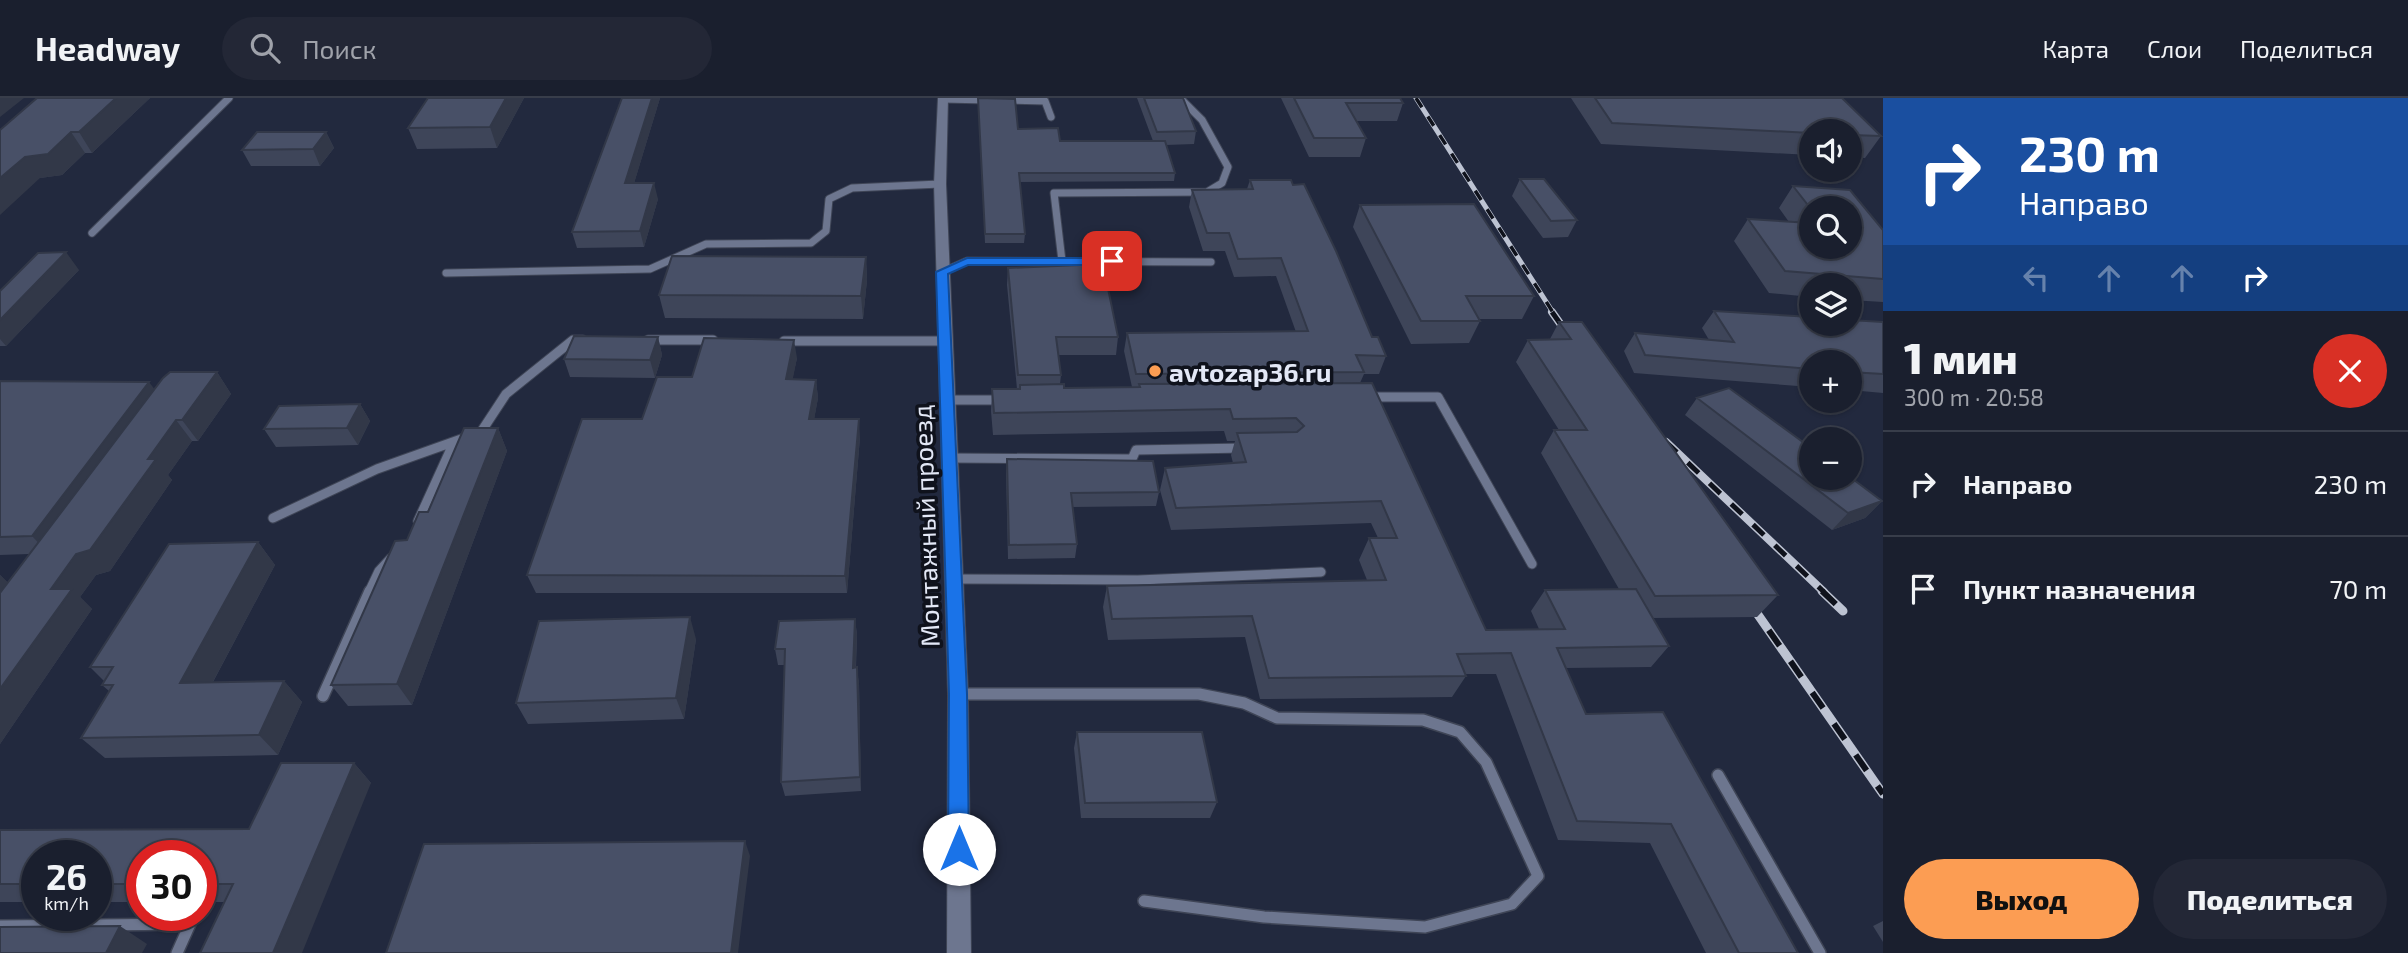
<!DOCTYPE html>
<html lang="ru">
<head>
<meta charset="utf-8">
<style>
  :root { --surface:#1a1f2e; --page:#232736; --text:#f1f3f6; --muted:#9fa2aa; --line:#383d4a; --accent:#fc9d53 }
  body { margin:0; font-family:"Exo 2",sans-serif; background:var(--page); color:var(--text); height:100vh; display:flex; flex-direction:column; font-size:26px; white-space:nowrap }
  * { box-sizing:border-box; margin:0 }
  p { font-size:23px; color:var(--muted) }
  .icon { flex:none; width:38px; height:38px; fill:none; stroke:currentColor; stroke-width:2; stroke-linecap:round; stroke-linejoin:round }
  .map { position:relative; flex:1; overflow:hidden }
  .details { display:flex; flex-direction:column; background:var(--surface); width:525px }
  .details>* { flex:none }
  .hud { background:#1a4fa0; color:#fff; overflow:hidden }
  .buttons { position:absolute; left:1799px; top:21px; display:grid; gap:14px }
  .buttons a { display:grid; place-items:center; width:63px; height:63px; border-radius:50%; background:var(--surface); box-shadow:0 2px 5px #0004,0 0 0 2px var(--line); font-size:35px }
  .speed { position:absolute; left:21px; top:742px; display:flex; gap:14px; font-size:35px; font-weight:700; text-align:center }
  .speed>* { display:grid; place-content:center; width:91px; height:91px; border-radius:50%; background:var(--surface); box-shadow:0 2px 5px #0004,0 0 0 2px var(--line); line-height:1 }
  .speed small { font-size:18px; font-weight:400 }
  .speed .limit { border:10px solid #d22; background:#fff; color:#111 }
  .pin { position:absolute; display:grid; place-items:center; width:60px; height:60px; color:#fff; margin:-30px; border-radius:14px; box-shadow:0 4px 10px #0006 }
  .me { position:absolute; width:77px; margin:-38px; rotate:0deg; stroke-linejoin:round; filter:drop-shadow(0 0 5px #0008) }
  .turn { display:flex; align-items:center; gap:24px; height:147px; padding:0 21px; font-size:32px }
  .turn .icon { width:91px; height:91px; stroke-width:2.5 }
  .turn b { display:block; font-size:49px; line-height:60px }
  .lanes { display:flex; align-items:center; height:66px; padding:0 21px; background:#0003; justify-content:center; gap:35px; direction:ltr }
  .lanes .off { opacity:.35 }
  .round { display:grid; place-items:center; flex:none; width:74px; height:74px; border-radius:37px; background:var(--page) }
  .summary { display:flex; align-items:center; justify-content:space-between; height:119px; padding:0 21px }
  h1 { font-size:42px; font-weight:800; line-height:52px }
  .cta { display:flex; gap:14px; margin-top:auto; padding:14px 21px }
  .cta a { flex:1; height:80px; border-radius:42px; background:var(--accent); color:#111; font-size:28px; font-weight:800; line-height:80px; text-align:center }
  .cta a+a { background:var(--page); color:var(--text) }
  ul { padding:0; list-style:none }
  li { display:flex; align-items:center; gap:21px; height:105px; padding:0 21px; border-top:2px solid var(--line) }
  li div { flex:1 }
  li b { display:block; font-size:26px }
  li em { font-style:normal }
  header { display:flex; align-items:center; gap:42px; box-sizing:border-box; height:98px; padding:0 35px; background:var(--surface); border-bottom:2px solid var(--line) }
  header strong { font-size:33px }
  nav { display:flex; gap:38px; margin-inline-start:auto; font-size:24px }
  .search { width:490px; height:63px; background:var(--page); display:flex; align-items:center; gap:18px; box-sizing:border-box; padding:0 24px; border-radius:38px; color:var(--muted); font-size:26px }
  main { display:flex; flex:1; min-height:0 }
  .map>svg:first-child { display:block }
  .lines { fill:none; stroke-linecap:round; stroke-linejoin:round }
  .service-far2-casing { stroke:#3f4556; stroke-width:9 }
  .service-far1-casing { stroke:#3f4556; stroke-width:11 }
  .service-casing { stroke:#3f4556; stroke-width:14 }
  .minor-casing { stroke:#3f4556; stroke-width:2 }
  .service-far2 { stroke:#6d768f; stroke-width:7 }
  .service-far1 { stroke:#6d768f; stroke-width:9 }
  .service { stroke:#6d768f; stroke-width:11 }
  .minor { fill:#6d768f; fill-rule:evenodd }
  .rail-far2-casing { stroke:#bdc3d2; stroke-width:5 }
  .rail-far1-casing { stroke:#bdc3d2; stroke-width:8 }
  .rail-casing { stroke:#bdc3d2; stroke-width:9 }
  .rail-far2 { stroke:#0f121c; stroke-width:3.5; stroke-dasharray:11; stroke-linecap:butt }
  .rail-far1 { stroke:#0f121c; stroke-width:5; stroke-dasharray:15; stroke-linecap:butt }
  .rail { stroke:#0f121c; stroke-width:6; stroke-dasharray:19; stroke-linecap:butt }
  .wall { fill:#3e4559; fill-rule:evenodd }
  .shaded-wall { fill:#323848 }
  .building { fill:#485067; stroke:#323848; stroke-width:2 }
  .route { fill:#1a73e8; stroke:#114b97; stroke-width:2 }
  .poi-dot { fill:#fc9d53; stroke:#0f121c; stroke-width:2.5 }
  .labels { text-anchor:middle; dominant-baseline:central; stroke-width:7; stroke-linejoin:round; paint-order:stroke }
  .poi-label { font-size:26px; font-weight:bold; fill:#e3e8f6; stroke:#0f121c; text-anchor:start }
  .street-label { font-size:26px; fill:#e3e8f6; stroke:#0f121c }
</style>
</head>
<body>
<header>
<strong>Headway</strong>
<div class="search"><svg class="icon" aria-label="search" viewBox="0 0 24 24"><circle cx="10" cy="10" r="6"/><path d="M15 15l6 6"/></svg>Поиск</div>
<nav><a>Карта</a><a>Слои</a><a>Поделиться</a></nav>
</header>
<main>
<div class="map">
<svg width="1883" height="855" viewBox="0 0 1883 855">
  <rect width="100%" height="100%" fill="#22293e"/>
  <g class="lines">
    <g class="service-far2-casing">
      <path id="service-far2" d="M 943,1 L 988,2
        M 1003,2 L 1045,3 L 1051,19
        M 92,135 L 229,0
        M 1062,163 L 1054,95 L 1207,94 L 1222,85 L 1228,69 L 1202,22 L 1180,0
        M 942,174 L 967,163 L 1211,164
        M 446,175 L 650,171 L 706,146 L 811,145 L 826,133 L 829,101 L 852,90 L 940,86"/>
    </g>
    <g class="service-far1-casing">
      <path id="service-far1" d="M 648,242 L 713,242
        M 784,243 L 945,243
        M 1368,299 L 1438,299 L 1532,466
        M 947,302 L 1003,302
        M 949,360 L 1132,361 L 1136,352 L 1244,350
        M 273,420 L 377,371 L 481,334 L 506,296 L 573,242 L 583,242
        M 418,423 L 454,344
        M 954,481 L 1138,482 L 1321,474
        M 369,494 L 379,473 L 391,460"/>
    </g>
    <g class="service-casing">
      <path id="service" d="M 958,596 L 1199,596 L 1244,605 L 1277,620 L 1423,622 L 1460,634 L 1486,664 L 1538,778 L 1512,806 L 1425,829 L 1264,819 L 1144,803
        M 323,598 L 370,493
        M 1718,677 L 1820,855
        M 0,828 L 190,826 L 177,855"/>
    </g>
    <g class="minor-casing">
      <path id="minor" d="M 938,0 L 948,0 L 946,86 L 968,596 L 971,855 L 947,855 L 948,596 L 934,86 Z"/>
    </g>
    <use href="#service-far2" class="service-far2"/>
    <use href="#service-far1" class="service-far1"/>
    <use href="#service" class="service"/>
    <use href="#minor" class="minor"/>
    <g class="rail-far2-casing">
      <path id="rail-far2" d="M 1416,0 L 1554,216"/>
    </g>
    <g class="rail-far1-casing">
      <path id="rail-far1" d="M 1552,214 L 1571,241
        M 1666,344 L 1824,494"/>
    </g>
    <g class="rail-casing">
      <path id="rail" d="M 1822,493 L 1843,513
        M 1747,501 L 1883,696"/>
    </g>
    <use href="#rail-far2" class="rail-far2"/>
    <use href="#rail-far1" class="rail-far1"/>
    <use href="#rail" class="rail"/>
  </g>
  <path class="wall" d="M 37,0 L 150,0 L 92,55 L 85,55 L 62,77 L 40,80 Z
    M 428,0 L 524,0 L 497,50 L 417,51 L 408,30 Z
    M 622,0 L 660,0 L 634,85 L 658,101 L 644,149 L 577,150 L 572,134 Z
    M 978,0 L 1018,31 L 1060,43 L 1153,43 L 1137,0 L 1183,0 L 1196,33 L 1194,46 L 1166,47 L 1175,75 L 1174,83 L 1020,84 L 1025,136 L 1024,145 L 985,145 Z
    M 1281,0 L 1400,0 L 1403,5 L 1397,23 L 1356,23 L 1366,40 L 1360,59 L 1309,59 Z
    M 1571,0 L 1842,0 L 1881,38 L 1865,60 L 1850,59 L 1850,33 L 1811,33 L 1811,57 L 1601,46 Z
    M 326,34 L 334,50 L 320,68 L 251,68 L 242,52 Z
    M 1520,81 L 1577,122 L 1568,139 L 1543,140 L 1512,98 Z
    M 1250,82 L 1386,258 L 1379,276 L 1364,276 L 1360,285 L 1486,532 L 1539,531 L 1531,513 L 1545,492 L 1619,491 L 1541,355 L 1554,332 L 1559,332 L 1516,264 L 1528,242 L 1550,241 L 1559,224 L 1778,497 L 1757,519 L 1653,520 L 1669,548 L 1651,569 L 1566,570 L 1586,616 L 1798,855 L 1706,855 L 1650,745 L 1558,742 L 1496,576 L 1465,576 L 1466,578 L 1452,599 L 1260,601 L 1245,539 L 1108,542 L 1103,509 L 1107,488 L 1367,482 L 1359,462 L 1369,440 L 1378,440 L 1371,425 L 1171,432 L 1160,392 L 1165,370 L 1233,365 L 1231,357 L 1235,343 L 1227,343 L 1224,333 L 993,337 L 991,313 L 992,291 L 1017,291 L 1007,187 L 1008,170 L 1118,239 L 1116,257 L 1059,257 L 1061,277 L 1060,286 L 1064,290 L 1132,289 L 1124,253 L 1127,235 L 1296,234 L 1276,178 L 1234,179 L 1225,153 L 1203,153 L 1189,109 L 1192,92 L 1247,91 Z
    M 1793,88 L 1883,132 L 1883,204 L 1850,202 L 1850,187 L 1811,187 L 1811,199 L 1769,195 L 1734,143 L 1748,121 L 1789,124 L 1779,110 ZM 1811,110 L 1850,149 L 1811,149 Z
    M 1360,107 L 1534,198 L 1522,221 L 1479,221 L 1480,223 L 1469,245 L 1411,246 L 1353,129 Z
    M 866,159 L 867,182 L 863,221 L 665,220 L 659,197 Z
    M 79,172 L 6,248 L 0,248 L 0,193 Z
    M 1714,213 L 1883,224 L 1883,295 L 1850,292 L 1850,264 L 1811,264 L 1811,289 L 1634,275 L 1624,253 L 1635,235 L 1709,242 L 1702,230 Z
    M 658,239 L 662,257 L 655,280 L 570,279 L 564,261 Z
    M 797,260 L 792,282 L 816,282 L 818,300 L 814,321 L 860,339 L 847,495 L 536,495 L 527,477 L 642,321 L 692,279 Z
    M 217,274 L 231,296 L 198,343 L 192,343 L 168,377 L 172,382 L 110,473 L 96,477 L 80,499 L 92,511 L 0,646 L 0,477 L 8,485 L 29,456 L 0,457 L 0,283 L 154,292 Z
    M 1697,300 L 1882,403 L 1865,420 L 1832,432 L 1685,317 Z
    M 360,306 L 370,323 L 358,347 L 276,349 L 264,331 Z
    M 498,330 L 507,353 L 412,607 L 348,608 L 331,587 L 407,442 Z
    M 1007,361 L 1159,394 L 1156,408 L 1073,409 L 1077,446 L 1075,460 L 1008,461 L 1006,375 Z
    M 258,444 L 275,467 L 213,584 L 284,583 L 302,604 L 278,657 L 105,660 L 81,640 L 109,593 L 102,587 L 104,583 L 90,569 Z
    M 855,521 L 857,537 L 856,569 L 859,585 L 861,693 L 785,698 L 781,684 L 785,567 L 778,567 L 775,551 Z
    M 696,541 L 684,621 L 528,626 L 516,605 Z
    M 1077,634 L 1217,704 L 1210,720 L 1081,720 L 1074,650 Z
    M 354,665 L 371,685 L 224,804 L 201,804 L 201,758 L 142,758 L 142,804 L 96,804 L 96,758 L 37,758 L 37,804 L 0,804 L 0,732 L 249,731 Z
    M 1883,823 L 1883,844 L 1873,828 Z"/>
  <path class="shaded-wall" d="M 0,0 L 24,0 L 0,19 Z
    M 116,0 L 150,0 L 92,55 L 79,34 Z
    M 506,0 L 524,0 L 497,50 L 490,29 Z
    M 652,0 L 660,0 L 629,102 L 625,85 Z
    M 71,34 L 85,55 L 62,77 L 40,80 L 0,117 L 0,80 L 25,59 Z
    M 326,34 L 334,50 L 320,68 L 313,51 Z
    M 654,85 L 658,101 L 644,149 L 640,133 Z
    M 66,154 L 79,172 L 6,248 L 0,241 L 0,222 Z
    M 866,159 L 867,182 L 863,221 L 861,198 Z
    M 658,239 L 662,257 L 655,280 L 650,262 Z
    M 794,242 L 797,260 L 789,300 L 786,281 Z
    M 217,274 L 231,296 L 198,343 L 182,322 Z
    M 816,282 L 818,300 L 811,339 L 809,321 Z
    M 149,284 L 162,301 L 49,456 L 32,438 Z
    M 360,306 L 370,323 L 358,347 L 347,330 Z
    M 859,321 L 860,339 L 847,495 L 845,478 Z
    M 176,322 L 192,343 L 168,377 L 172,382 L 110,473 L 96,477 L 80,499 L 92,511 L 0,646 L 0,591 L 51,491 Z
    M 498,330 L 507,353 L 412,607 L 397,586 Z
    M 1882,403 L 1865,420 L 1832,432 L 1848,415 Z
    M 258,444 L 275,467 L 201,606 L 180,585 Z
    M 0,477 L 19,495 L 0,522 Z
    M 690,519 L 696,541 L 684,621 L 676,600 Z
    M 855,521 L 857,537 L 855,585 L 853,570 Z
    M 857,569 L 859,585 L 861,693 L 860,679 Z
    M 284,583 L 302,604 L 278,657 L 259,637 Z
    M 354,665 L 371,685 L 302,855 L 273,855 Z
    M 745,743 L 750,758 L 738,855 L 731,855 Z
    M 120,828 L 147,846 L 142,855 L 106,855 Z"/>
  <path class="building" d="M 37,0 L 116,0 L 79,34 L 71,34 L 48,56 L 25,59 L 0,80 L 0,32 Z
    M 428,0 L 506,0 L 490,29 L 408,30 Z
    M 622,0 L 652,0 L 625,85 L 654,85 L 640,133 L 572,134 Z
    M 978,0 L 1015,1 L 1018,31 L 1058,30 L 1060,43 L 1165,43 L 1175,75 L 1019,75 L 1025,136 L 985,136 Z
    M 1144,0 L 1183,0 L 1196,33 L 1157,34 Z
    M 1294,0 L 1400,0 L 1403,5 L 1346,5 L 1366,40 L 1314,40 Z
    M 1595,0 L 1842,0 L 1881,38 L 1850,37 L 1850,33 L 1811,33 L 1811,35 L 1612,25 Z
    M 257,34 L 326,34 L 313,51 L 242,52 Z
    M 1520,81 L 1544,81 L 1577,122 L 1551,123 Z
    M 1250,82 L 1291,82 L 1293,87 L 1304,86 L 1336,153 L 1372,239 L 1378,239 L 1386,258 L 1356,257 L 1364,274 L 1136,276 L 1127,235 L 1308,233 L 1281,160 L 1238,161 L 1229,135 L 1207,135 L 1192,92 L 1253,91 Z
    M 1793,88 L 1850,92 L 1883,132 L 1883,181 L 1785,173 L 1748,121 L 1811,125 L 1811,149 L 1850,149 L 1850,110 L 1811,110 L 1811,111 Z
    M 1474,106 L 1534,198 L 1466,198 L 1480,223 L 1421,223 L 1360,107 Z
    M 66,154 L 0,222 L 0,193 L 38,155 Z
    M 672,158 L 866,159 L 861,198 L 659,197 Z
    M 1103,166 L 1118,239 L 1056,239 L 1061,277 L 1018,277 L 1008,170 Z
    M 1714,213 L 1811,219 L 1811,226 L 1850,226 L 1850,222 L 1883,224 L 1883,276 L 1850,274 L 1850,264 L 1811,264 L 1811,271 L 1645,257 L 1635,235 L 1734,244 Z
    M 1559,224 L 1582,224 L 1778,497 L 1655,498 L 1554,332 L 1587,332 L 1528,242 L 1571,241 Z
    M 574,238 L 658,239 L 650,262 L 564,261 Z
    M 704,240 L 794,242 L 786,281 L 816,282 L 809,321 L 859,321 L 845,478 L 527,477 L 582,321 L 642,321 L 657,279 L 692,279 Z
    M 170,274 L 217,274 L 182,322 L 176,322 L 148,361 L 156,361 L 90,452 L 76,456 L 51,491 L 72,491 L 0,591 L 0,495 L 163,280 Z
    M 0,283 L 149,284 L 32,438 L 0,439 Z
    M 1372,285 L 1486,532 L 1565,531 L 1545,492 L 1636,491 L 1669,548 L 1557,550 L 1586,616 L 1663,614 L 1798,855 L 1739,855 L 1671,726 L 1577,723 L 1511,555 L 1457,556 L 1466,578 L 1269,580 L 1252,518 L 1112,521 L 1107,488 L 1386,482 L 1369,440 L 1397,440 L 1381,403 L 1176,410 L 1165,370 L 1246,364 L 1237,335 L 1297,334 L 1304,328 L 1296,320 L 1233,321 L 1230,311 L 994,315 L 992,291 L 1020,291 L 1020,287 L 1064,286 L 1064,290 L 1140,289 L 1139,286 Z
    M 1729,290 L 1811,350 L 1811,380 L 1850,380 L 1850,379 L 1882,403 L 1848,415 L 1697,300 Z
    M 360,306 L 347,330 L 264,331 L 279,308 Z
    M 464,330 L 498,330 L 397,586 L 331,587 L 395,443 L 407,442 L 419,414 L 428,414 Z
    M 1007,361 L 1153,363 L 1159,394 L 1071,395 L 1077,446 L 1009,447 Z
    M 258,444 L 180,585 L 284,583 L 259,637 L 81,640 L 113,587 L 102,587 L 113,569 L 90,569 L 169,446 Z
    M 690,519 L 676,600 L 516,605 L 539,523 Z
    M 855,521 L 853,570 L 857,569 L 860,679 L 781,684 L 785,551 L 775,551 L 779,523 Z
    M 1077,634 L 1202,634 L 1217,704 L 1085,705 Z
    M 281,665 L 354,665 L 273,855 L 200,855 L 233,786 L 201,786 L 201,758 L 142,758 L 142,786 L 96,786 L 96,758 L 37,758 L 37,786 L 0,786 L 0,732 L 249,731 Z
    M 745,743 L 731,855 L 386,855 L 424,746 Z
    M 120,828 L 106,855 L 0,855 L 0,829 Z"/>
  <path class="route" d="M 967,160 L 1112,160 L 1118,163 L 1112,167 L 968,167 L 948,176 L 967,596 L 969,751 L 966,758 L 959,761 L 951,758 L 948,751 L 949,596 L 936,174 Z"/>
  <circle class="poi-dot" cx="1155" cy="273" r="7"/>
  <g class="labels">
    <g class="poi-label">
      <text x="1169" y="273">avtozap36.ru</text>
    </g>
    <g class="street-label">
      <text transform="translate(925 428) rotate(-92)">Монтажный проезд</text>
    </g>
  </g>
</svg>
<div class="buttons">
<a><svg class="icon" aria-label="sound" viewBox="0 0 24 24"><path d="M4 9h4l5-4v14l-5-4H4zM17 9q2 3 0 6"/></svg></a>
<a><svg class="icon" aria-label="search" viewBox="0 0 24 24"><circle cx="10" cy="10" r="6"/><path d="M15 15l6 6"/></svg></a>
<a><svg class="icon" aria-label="layers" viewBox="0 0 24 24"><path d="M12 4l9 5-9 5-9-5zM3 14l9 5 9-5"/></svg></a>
<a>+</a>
<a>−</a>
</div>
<div class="speed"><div>26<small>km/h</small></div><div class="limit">30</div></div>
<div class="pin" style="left:1112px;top:163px;background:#d93025"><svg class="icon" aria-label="arrive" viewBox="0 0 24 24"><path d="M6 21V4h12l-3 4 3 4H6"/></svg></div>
<svg class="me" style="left:959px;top:751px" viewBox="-20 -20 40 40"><circle r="19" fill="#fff"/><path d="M0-13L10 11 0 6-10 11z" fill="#1a73e8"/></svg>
</div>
<section class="details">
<div class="hud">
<div class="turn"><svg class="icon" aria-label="right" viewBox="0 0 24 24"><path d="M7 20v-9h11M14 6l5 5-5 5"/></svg><div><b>230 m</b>Направо</div></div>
<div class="lanes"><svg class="icon off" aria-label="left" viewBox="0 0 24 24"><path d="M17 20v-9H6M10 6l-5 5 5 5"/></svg><svg class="icon off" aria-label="ahead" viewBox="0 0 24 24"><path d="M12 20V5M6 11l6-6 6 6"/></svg><svg class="icon off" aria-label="ahead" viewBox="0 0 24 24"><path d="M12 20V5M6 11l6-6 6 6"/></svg><svg class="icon" aria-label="right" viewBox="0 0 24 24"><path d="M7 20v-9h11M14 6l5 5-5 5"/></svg></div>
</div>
<div class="summary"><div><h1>1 мин</h1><p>300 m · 20:58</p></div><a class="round" style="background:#d93025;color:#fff"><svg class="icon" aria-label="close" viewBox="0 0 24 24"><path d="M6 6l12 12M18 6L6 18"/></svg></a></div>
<ul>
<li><svg class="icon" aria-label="right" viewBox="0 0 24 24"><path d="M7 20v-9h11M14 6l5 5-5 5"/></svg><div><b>Направо</b></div><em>230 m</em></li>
<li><svg class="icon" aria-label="arrive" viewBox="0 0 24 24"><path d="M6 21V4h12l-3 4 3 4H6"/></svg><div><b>Пункт назначения</b></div><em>70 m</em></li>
</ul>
<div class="cta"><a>Выход</a><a>Поделиться</a></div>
</section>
</main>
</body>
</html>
